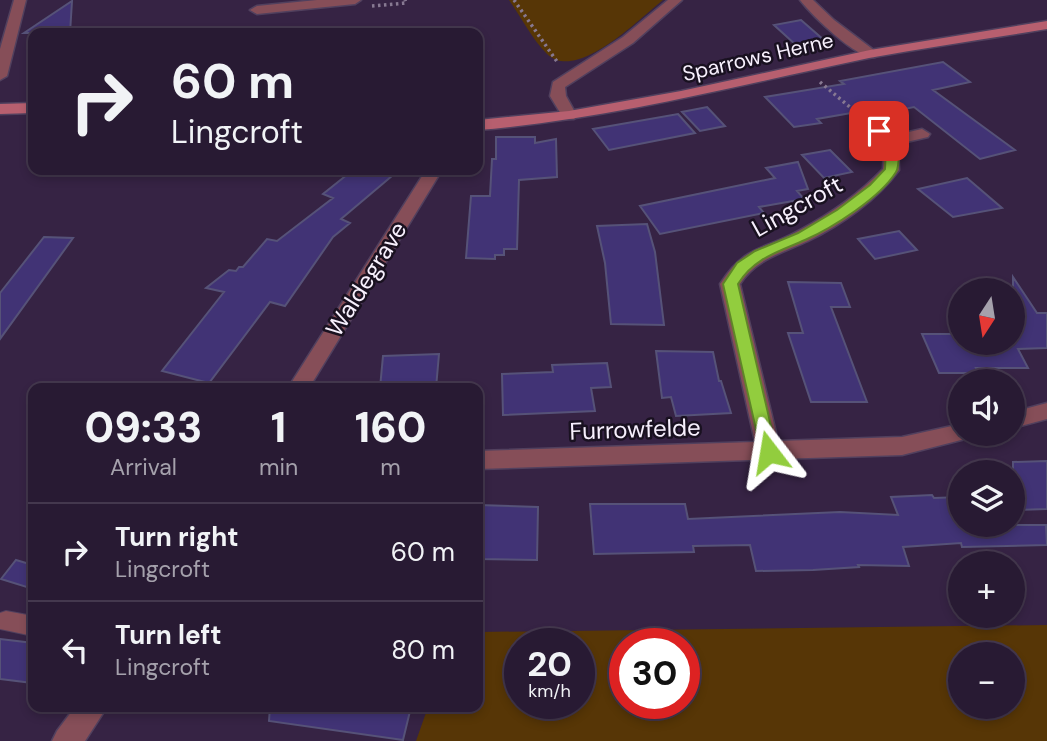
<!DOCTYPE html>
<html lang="en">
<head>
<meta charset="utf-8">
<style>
  :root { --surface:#281a33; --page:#34273f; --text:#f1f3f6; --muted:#a5a1ac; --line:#44384e }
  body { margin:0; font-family:"DM Sans",sans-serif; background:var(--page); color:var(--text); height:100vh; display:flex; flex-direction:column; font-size:26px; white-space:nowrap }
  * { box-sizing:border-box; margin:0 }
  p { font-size:23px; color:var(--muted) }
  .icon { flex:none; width:38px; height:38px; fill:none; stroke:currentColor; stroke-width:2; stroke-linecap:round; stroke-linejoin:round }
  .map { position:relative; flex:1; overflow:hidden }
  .details { position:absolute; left:28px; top:383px; width:455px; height:329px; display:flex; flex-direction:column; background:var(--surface); border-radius:14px; box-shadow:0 4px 10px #0003,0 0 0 2px var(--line) }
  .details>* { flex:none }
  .top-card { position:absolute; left:28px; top:28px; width:455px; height:147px; border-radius:14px; box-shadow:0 4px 10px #0003,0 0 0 2px var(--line); background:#281a33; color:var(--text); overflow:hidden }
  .needle { width:46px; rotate:192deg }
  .tools { position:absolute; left:948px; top:278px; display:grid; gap:14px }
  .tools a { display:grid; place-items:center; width:77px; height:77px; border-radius:50%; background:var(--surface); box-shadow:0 4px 10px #0003,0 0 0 2px var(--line); font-size:35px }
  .speed { position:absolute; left:504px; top:628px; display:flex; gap:14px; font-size:35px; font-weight:700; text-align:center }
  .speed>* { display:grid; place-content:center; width:91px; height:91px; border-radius:50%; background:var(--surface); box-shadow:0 4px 10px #0003,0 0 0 2px var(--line); line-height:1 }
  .speed small { font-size:18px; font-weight:400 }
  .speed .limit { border:10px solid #d22; background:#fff; color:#111 }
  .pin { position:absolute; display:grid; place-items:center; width:60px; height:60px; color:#fff; margin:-30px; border-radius:14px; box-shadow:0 4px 10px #0006 }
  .me { position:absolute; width:77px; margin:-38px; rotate:346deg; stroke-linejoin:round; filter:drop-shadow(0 0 5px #0008) }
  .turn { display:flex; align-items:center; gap:24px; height:147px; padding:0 28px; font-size:32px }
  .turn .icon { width:91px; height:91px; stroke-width:2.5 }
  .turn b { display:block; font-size:49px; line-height:60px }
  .eta { display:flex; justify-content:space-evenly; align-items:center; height:119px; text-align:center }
  .eta b { font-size:42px; font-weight:800; line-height:49px }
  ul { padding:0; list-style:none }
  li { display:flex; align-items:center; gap:21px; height:98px; padding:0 28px; border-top:2px solid var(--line) }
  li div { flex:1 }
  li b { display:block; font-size:26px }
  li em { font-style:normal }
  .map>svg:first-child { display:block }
  .green { fill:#573606; fill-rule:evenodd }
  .building { fill:#413375; stroke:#565278; stroke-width:2 }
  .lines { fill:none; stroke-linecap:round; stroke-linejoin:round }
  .lane-casing { stroke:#51405e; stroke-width:2 }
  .street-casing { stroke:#51405e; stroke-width:3 }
  .secondary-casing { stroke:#51405e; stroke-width:3 }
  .path { stroke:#877992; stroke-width:3.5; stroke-dasharray:2.5 3.5; stroke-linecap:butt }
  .lane { fill:#864e58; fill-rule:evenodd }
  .street { fill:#864e58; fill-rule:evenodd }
  .secondary { fill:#b75f6f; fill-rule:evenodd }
  .route { fill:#92cd3e; stroke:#5f8528; stroke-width:2 }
  .labels { text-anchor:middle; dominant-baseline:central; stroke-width:5; stroke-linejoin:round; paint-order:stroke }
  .far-street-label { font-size:21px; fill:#f7f0fd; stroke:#191120 }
  .street-label { font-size:24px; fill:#f7f0fd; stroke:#191120 }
</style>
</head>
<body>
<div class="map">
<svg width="1047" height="741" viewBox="0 0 1047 741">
  <rect width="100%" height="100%" fill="#362344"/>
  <path class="green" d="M 509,0 L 663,0 C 640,18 577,83 547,54 C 532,39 521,17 509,0 Z
    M 1047,625 L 1047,741 L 416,741 L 428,707 L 478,707 L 478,632 ZM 520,644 L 579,644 L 579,704 L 520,704 ZM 625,644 L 684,644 L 684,704 L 625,704 ZM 961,654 L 1013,654 L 1013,707 L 961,707 Z"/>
  <path class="building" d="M 72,1 L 70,33 L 24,33 Z
    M 801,20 L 825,41 L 797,46 L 774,25 Z
    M 943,62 L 970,82 L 933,90 L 1015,150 L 980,159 L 914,107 L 880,114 L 874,109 L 817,119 L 821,123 L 794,127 L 765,97 L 844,84 L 840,81 Z
    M 707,107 L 725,126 L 700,131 L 682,112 Z
    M 678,114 L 695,133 L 609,150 L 593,129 Z
    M 496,137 L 535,137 L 535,143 L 556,139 L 557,177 L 519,180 L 517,249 L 504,249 L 504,255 L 495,255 L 495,259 L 466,258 L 471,196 L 490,196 L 492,159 L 496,159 Z
    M 830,150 L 852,172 L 824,178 L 802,155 Z
    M 798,162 L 808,189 L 797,191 L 804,199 L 759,207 L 764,213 L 660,234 L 640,206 L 775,178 L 766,168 Z
    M 353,170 L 399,170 L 341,219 L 350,223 L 333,237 L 285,306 L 270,302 L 209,383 L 162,371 L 224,292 L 206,288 L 229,270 L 236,271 L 239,267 L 243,267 L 267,239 L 277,241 L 333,198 L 323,194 Z
    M 967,178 L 1002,208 L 953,217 L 918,189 Z
    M 647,224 L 655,252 L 664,325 L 611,324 L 605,263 L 597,226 Z
    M 899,231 L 917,250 L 875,259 L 858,239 Z
    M 44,237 L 73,238 L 0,339 L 0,293 Z
    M 1013,277 L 1037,313 L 1047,313 L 1047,348 L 1018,349 L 1028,368 L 976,368 L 979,373 L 939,373 L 922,334 L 961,334 L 961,343 L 1013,343 Z
    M 788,282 L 841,283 L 850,307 L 831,307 L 867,402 L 811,402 L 788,333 L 803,333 Z
    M 656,351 L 713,352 L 719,381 L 721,381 L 731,413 L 676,416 L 671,397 L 662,398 Z
    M 439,354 L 436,388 L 380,388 L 383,356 Z
    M 607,363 L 611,387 L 591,388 L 595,411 L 503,415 L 502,374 L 553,372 L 552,365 Z
    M 1047,461 L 1047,509 L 1013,510 L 1013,462 Z
    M 932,495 L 934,498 L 961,497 L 961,525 L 1046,525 L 1047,545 L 962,547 L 961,543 L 903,547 L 909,566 L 858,565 L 859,567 L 813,570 L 756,571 L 750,545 L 693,546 L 694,552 L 594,554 L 590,504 L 685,504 L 688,519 L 840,512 L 898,515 L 891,497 Z
    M 478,505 L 538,507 L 537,560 L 478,559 Z
    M 16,560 L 33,565 L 33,589 L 1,579 Z
    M 0,639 L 33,643 L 33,683 L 0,679 Z
    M 270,707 L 411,707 L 403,740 L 269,721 Z"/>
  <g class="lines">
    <g class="lane-casing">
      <path id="lane" d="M 6,611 L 33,616 L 33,636 L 0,629 L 0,613 Z"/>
    </g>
    <g class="street-casing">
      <path id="street" d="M 14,0 L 26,0 L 7,76 L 0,80 L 0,49 Z
        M 317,0 L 361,0 L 355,4 L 257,14 L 250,10 L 257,6 Z
        M 668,0 L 682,0 L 633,43 L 565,87 L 566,96 L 577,116 L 574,119 L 564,119 L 550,96 L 553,82 L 623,37 Z
        M 800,0 L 813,0 L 834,20 L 875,51 L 875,57 C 857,60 811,14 800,0 Z
        M 879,127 L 891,136 L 922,129 L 930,134 L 928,137 L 898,144 L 899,170 C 877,200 841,225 808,241 C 782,253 756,259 740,284 L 778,441 L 902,437 L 961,424 L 961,434 L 971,434 L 969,438 L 902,455 L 478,469 L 478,451 L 755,442 L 720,284 C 746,244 763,251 800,230 C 830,214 859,194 883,169 L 884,147 L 871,132 Z
        M 426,170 L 442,170 L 309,388 L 288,388 Z
        M 1047,403 L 1047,419 L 1013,428 L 1013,412 Z
        M 75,707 L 107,707 L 85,741 L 52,741 L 57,731 Z"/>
    </g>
    <g class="secondary-casing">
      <path id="secondary" d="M 1047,21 L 1047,29 C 988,39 928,47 869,58 C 738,85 611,119 478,130 L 478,120 L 569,111 L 681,91 L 870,50 Z
        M 33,103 L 33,113 L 0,114 L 0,104 Z"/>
    </g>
    <path class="path" d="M 514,0 L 558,63
      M 372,6 L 406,3 L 405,0
      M 820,82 L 864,119"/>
    <use href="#lane" class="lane"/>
    <use href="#street" class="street"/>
    <use href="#secondary" class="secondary"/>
  </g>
  <path class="route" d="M 879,128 L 899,146 C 898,154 900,166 896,172 C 880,198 832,228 805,240 C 778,252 754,258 738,284 L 777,452 L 775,456 L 762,456 L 723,284 L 737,263 L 755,251 L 798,233 L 837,210 L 870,185 L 885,169 L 886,146 L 873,131 Z"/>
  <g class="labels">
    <g class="far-street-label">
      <text transform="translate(758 57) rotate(-13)">Sparrows Herne</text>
    </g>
    <g class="street-label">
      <text transform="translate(797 206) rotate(-29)">Lingcroft</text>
      <text transform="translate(366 279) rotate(-58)">Waldegrave</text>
      <text transform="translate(635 429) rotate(-2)">Furrowfelde</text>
    </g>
  </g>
</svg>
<div class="tools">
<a><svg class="needle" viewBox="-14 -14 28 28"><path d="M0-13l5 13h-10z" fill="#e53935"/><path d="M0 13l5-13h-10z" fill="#a5a1ac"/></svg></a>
<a><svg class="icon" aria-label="sound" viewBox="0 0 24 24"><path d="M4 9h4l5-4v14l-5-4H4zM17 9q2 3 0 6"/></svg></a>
<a><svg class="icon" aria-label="layers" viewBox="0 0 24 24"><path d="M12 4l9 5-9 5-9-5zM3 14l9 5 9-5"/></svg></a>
<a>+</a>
<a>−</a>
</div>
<div class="speed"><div>20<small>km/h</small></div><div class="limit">30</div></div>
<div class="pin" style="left:879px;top:131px;background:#d93025"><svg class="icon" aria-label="arrive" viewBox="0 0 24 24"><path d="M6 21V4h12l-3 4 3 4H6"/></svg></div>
<svg class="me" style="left:769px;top:452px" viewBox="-20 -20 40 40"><path d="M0-17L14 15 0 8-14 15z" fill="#92cd3e" stroke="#fff" stroke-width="4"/></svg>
<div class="top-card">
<div class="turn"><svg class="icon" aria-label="right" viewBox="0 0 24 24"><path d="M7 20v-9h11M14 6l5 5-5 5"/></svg><div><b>60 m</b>Lingcroft</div></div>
</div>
<section class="details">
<div class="eta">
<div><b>09:33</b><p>Arrival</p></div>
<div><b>1</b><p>min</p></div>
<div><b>160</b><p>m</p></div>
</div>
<ul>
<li><svg class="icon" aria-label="right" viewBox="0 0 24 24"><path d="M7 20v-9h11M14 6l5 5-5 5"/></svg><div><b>Turn right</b><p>Lingcroft</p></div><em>60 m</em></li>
<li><svg class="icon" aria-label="left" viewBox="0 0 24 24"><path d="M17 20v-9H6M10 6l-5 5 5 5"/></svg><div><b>Turn left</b><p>Lingcroft</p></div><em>80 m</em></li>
</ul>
</section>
</div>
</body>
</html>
